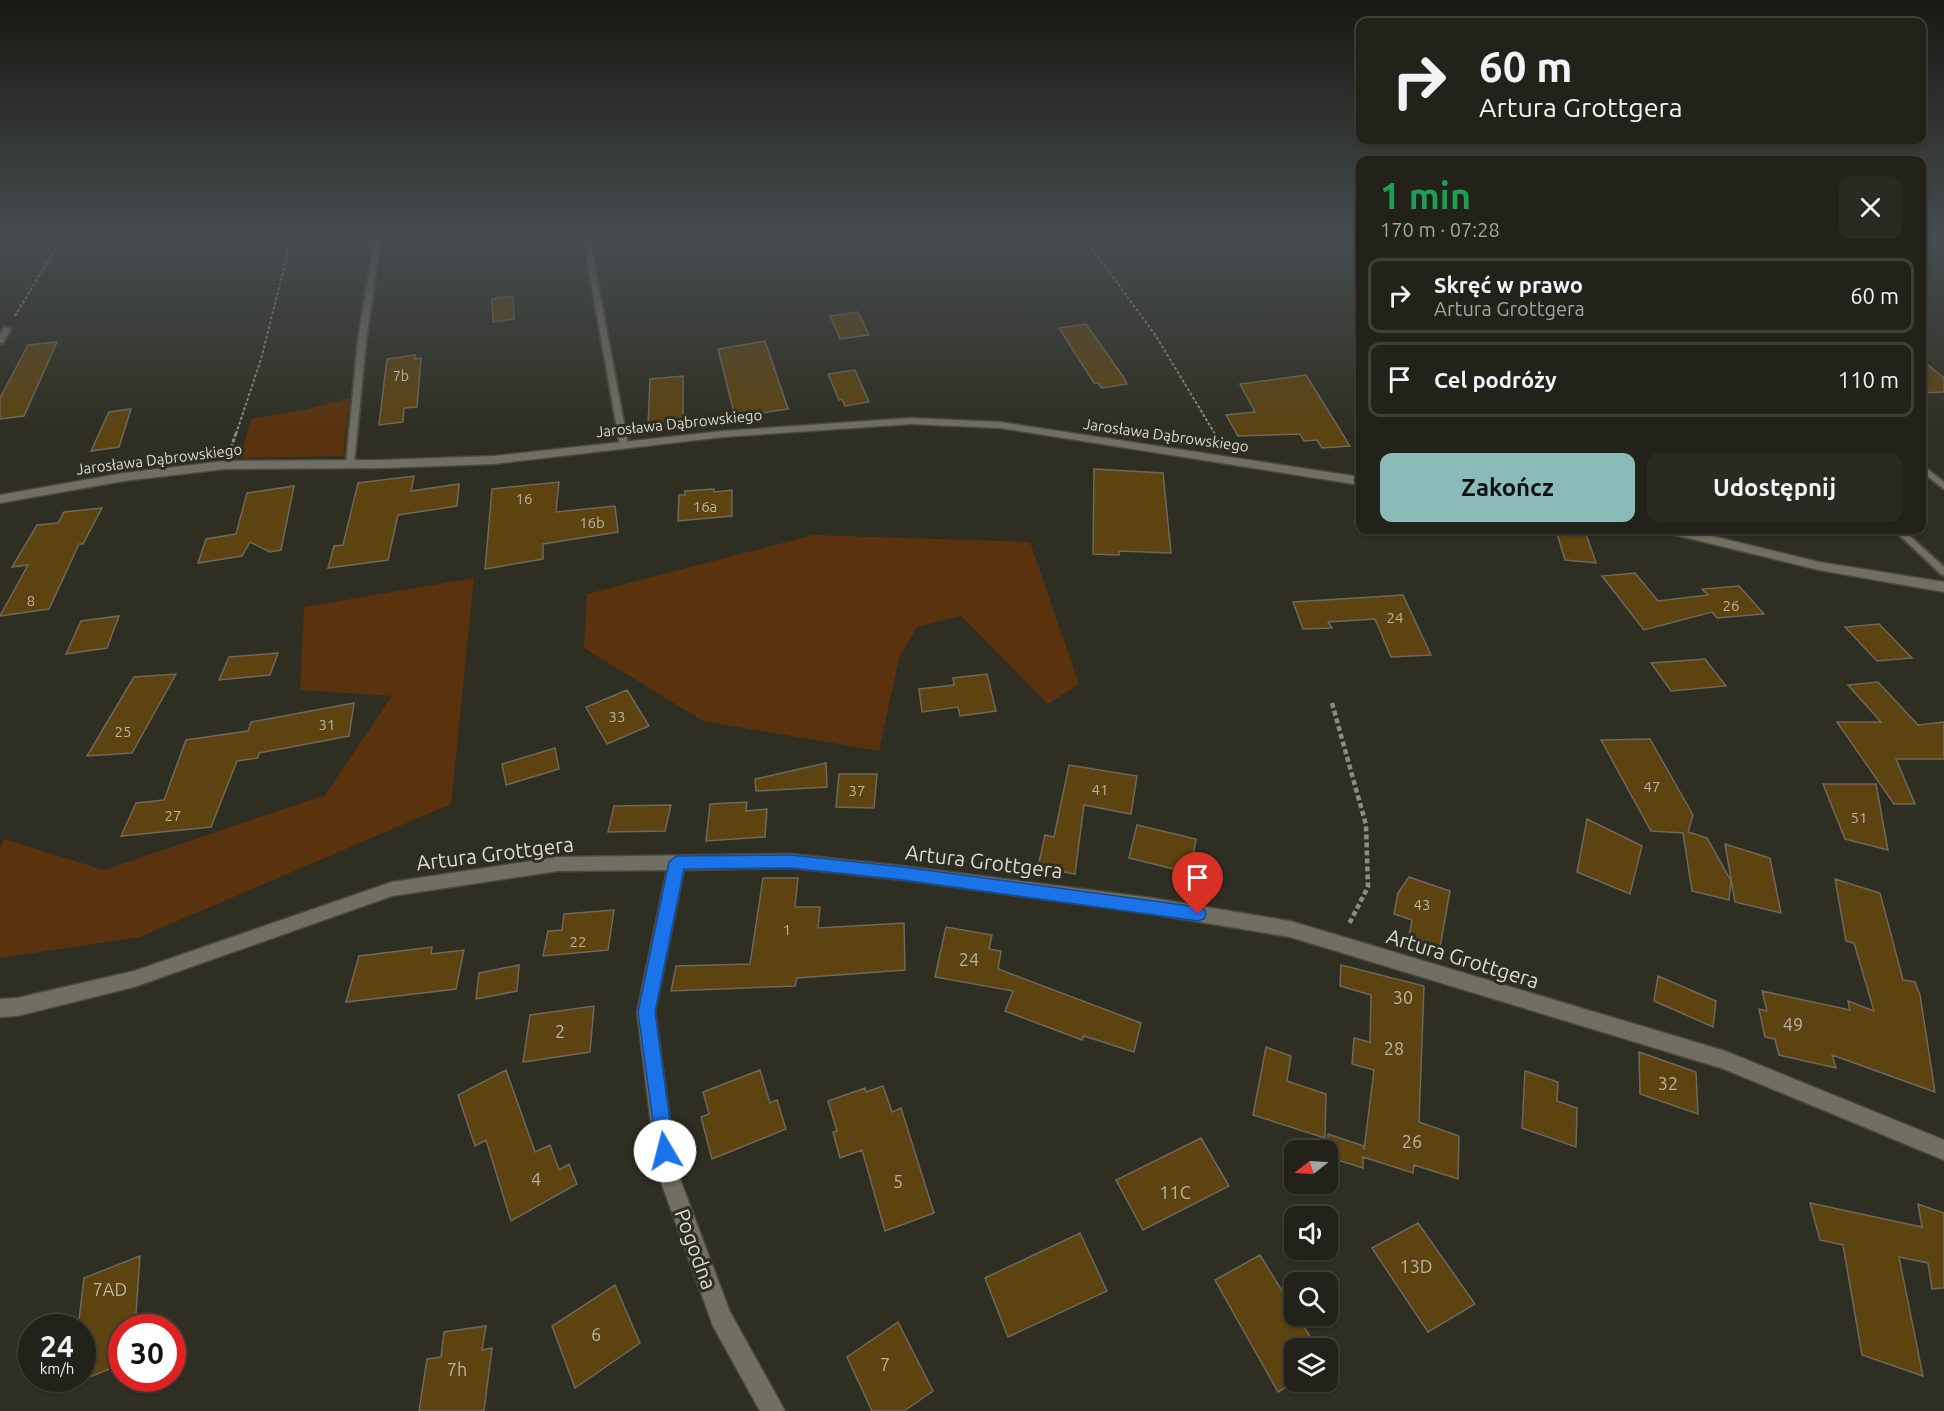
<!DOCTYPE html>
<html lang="pl">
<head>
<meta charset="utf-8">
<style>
  :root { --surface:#22221a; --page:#2a2a23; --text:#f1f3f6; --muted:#a2a4a2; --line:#3f3f39; --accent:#8bbbb9 }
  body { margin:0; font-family:Ubuntu,sans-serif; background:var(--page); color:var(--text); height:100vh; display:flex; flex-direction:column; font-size:22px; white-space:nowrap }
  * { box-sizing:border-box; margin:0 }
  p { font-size:20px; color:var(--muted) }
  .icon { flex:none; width:33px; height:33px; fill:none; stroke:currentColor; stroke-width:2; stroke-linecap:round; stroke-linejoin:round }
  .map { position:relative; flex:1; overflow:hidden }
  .sheet { position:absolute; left:1356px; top:156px; width:570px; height:378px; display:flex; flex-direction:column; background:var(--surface); border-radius:12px; box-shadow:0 2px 4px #0004,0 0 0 2px var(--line) }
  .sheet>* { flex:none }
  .hud { position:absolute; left:1356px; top:18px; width:570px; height:126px; border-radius:12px; box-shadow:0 2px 4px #0004,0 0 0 2px var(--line); background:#22221a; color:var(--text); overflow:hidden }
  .needle { width:39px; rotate:252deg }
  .controls { position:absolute; left:1284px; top:1140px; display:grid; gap:12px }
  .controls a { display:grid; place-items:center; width:54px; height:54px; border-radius:12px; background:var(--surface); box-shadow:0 2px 4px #0004,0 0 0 2px var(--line); font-size:30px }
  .speed { position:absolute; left:18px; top:1314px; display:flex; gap:12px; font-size:30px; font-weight:700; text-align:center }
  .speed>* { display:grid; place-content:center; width:78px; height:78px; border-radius:50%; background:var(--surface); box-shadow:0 2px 4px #0004,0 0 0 2px var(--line); line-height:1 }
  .speed small { font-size:15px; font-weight:400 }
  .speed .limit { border:9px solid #d22; background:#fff; color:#111 }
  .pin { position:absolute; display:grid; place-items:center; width:51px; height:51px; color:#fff; margin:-62px -26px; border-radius:50% 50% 50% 0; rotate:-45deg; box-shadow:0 0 6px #0007 }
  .pin .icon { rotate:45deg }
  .me { position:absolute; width:66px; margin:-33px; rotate:352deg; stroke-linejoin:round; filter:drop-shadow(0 0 4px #0008) }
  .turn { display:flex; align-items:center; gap:21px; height:126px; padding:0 24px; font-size:27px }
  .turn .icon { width:78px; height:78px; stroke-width:2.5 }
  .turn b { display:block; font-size:42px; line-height:51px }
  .round { display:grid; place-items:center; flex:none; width:63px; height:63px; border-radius:12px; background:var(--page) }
  .summary { display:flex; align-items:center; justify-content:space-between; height:102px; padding:0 24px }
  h1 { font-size:36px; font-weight:600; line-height:45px; color:#1e9e55 }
  .primary-button { display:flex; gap:12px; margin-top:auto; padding:12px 24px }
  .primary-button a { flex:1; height:69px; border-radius:12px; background:var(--accent); color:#111; font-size:24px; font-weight:600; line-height:69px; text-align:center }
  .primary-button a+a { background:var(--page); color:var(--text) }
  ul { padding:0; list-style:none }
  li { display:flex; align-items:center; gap:18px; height:75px; margin:0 12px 9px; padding:0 12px; border:3px solid var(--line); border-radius:12px }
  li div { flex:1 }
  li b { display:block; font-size:22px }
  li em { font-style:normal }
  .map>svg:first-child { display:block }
  .green { fill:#5a320d }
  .building { fill:#5c430f; stroke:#6e675b; stroke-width:1.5 }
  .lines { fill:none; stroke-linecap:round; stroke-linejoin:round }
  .service-casing { stroke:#4a493f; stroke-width:4 }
  .minor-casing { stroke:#4a493f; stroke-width:3 }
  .path-far2 { stroke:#8d8c83; stroke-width:2; stroke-dasharray:3 2; stroke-linecap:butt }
  .path-far1 { stroke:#8d8c83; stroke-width:3; stroke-dasharray:4 2; stroke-linecap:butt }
  .path { stroke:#8d8c83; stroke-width:4.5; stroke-dasharray:5 3; stroke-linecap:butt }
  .service { fill:#706f61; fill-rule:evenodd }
  .minor { fill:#706f61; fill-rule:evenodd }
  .route { fill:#1a73e8; stroke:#114b97; stroke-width:1.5 }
  .labels { text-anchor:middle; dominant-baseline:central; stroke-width:6; stroke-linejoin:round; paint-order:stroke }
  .far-number-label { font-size:14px; fill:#bbb4a2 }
  .far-street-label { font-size:15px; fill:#dbdad3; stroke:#2e2e22 }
  .number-label { font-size:15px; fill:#bbb4a2 }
  .near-number-label { font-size:18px; fill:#bbb4a2 }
  .near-street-label { font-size:21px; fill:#dbdad3; stroke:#2e2e22 }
</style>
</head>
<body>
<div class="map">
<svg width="1944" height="1411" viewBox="0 0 1944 1411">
  <rect width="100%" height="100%" fill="#2e2e22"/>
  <path class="green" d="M 350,398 L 343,456 L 240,458 L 251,419 L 308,409 Z
    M 813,535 L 1030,542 L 1079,684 L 1048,704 L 961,616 L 917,627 L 899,658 L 879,751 L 703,721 L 584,648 L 587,594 Z
    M 474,578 L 451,804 L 140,937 L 0,958 L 0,851 L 4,839 L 104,870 L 325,795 L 392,696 L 300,690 L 304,607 Z"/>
  <path class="building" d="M 513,296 L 514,319 L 493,322 L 492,299 Z
    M 858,312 L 869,335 L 840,339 L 830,316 Z
    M 1086,324 L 1124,378 L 1127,384 L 1102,388 L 1098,383 L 1094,383 L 1059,328 Z
    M 765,341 L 788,409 L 735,417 L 718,349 Z
    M 57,342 L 24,416 L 0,419 L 0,398 L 28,345 Z
    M 415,355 L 415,359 L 421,358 L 417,407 L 404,408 L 403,422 L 379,425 L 387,359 Z
    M 1922,360 L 1944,378 L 1944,392 L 1922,393 Z
    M 855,370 L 869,402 L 845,406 L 842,399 L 839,400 L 828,374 Z
    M 1306,375 L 1350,446 L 1322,448 L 1317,440 L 1304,441 L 1300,434 L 1238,436 L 1226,415 L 1255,412 L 1240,384 Z
    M 683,376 L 683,424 L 648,427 L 650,379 Z
    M 131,409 L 119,447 L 91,451 L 109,412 Z
    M 1094,469 L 1163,473 L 1171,553 L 1119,551 L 1119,555 L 1093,554 Z
    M 414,476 L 411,491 L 459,484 L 457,506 L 398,515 L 388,560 L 328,568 L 334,546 L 343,545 L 358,483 Z
    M 559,482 L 556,512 L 615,506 L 618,532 L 543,544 L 543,559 L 485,569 L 492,489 Z
    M 294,486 L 281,550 L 270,552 L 250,542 L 242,556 L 198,563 L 206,539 L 236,534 L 247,493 Z
    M 714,489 L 714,492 L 732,490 L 732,516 L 678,521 L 679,495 L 685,495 L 685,491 Z
    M 102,508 L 83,544 L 79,544 L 49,609 L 0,616 L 28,565 L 12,567 L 37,525 L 58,523 L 64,512 Z
    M 1556,530 L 1585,531 L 1596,563 L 1565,560 Z
    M 1635,573 L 1658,601 L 1708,595 L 1702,589 L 1739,586 L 1764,614 L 1717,618 L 1712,612 L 1644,630 L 1602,576 Z
    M 1403,595 L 1431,655 L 1391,657 L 1375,619 L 1328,622 L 1332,628 L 1303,629 L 1293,602 Z
    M 119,616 L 107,648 L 66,654 L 81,621 Z
    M 1879,624 L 1912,658 L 1877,661 L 1845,627 Z
    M 278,653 L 270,675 L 219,680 L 229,657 Z
    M 1705,659 L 1726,686 L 1671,691 L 1651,663 Z
    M 176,674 L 132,753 L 87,756 L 134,677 Z
    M 987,674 L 996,711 L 960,716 L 958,707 L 922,712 L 919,689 L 954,685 L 953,678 Z
    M 1878,682 L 1918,725 L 1944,722 L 1944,759 L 1896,759 L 1915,804 L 1894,804 L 1837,722 L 1881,722 L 1848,685 Z
    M 627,690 L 649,726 L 607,744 L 586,707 Z
    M 354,703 L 349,736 L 259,753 L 258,758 L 237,761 L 211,827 L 121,836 L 136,803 L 164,800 L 186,740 L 248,731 L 251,722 Z
    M 1650,739 L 1693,815 L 1688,832 L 1707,838 L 1731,881 L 1729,900 L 1692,891 L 1683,833 L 1651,831 L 1601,740 Z
    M 555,748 L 559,769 L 506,785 L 502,764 Z
    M 826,763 L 827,787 L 756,791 L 755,779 Z
    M 1069,765 L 1137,776 L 1131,814 L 1084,805 L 1075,874 L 1038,867 L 1045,835 L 1054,837 Z
    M 839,774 L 877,774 L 874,808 L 836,807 Z
    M 1823,784 L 1876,784 L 1888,850 L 1845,839 Z
    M 747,802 L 746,811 L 767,809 L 765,837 L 706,841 L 710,804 Z
    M 671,805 L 665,831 L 608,832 L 614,806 Z
    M 1587,819 L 1642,846 L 1630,894 L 1577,872 Z
    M 1137,825 L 1196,839 L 1190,873 L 1129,858 Z
    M 1725,844 L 1770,858 L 1781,913 L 1735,902 Z
    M 1409,877 L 1450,891 L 1440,947 L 1409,936 L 1412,920 L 1394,914 L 1398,893 Z
    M 763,878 L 798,878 L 795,907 L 820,907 L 818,928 L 904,923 L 905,970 L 797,978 L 795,986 L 671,991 L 676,966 L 750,964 Z
    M 1835,879 L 1880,893 L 1903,980 L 1915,982 L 1920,995 L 1935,1092 L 1832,1055 L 1836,1068 L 1779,1055 L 1775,1039 L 1765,1037 L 1759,1009 L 1767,1011 L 1762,991 L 1850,1010 L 1848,1001 L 1874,1011 L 1854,943 L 1846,941 Z
    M 614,910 L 608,950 L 543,956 L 548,931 L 562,930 L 564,914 Z
    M 946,927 L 992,935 L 989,949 L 1001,951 L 998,969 L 1141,1023 L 1134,1052 L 1084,1036 L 1082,1040 L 1005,1011 L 1013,991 L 935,977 Z
    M 432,947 L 431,954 L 464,950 L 456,989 L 346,1002 L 359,956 Z
    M 519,965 L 517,991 L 476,999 L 479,973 Z
    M 1341,965 L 1424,986 L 1419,1122 L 1459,1136 L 1458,1179 L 1414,1165 L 1413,1173 L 1363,1157 L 1363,1168 L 1328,1157 L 1328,1134 L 1364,1146 L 1364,1150 L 1374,1070 L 1352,1064 L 1354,1038 L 1370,1042 L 1371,995 L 1340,986 Z
    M 1658,976 L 1716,1001 L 1713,1027 L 1654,1001 Z
    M 594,1006 L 590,1052 L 523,1062 L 530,1015 Z
    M 1266,1047 L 1291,1056 L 1287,1081 L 1326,1094 L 1325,1138 L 1253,1115 Z
    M 1639,1052 L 1696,1072 L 1698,1114 L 1640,1094 Z
    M 506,1070 L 535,1152 L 550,1145 L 559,1170 L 569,1164 L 577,1184 L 511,1221 L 486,1140 L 475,1146 L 458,1095 Z
    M 760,1070 L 770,1103 L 777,1100 L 786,1129 L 712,1159 L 701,1117 L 709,1114 L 703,1092 Z
    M 1525,1071 L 1558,1082 L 1557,1101 L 1577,1108 L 1576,1147 L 1522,1128 Z
    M 883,1086 L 892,1112 L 901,1108 L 934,1213 L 885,1231 L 862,1150 L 840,1158 L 833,1132 L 837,1131 L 828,1101 L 865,1088 L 866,1092 Z
    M 1201,1138 L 1229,1186 L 1143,1230 L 1116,1180 Z
    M 1810,1203 L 1922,1227 L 1918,1204 L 1944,1213 L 1944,1288 L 1932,1289 L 1928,1263 L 1899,1257 L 1923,1376 L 1862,1355 L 1843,1245 L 1820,1240 Z
    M 1418,1223 L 1475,1304 L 1428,1332 L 1372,1248 Z
    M 1080,1233 L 1107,1291 L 1008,1337 L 985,1278 Z
    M 1260,1255 L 1317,1348 L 1294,1348 L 1295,1382 L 1278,1392 L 1215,1280 Z
    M 140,1256 L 135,1328 L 122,1328 L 122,1364 L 82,1380 L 82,1328 L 78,1328 L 84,1278 Z
    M 615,1285 L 640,1343 L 575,1388 L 552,1326 Z
    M 898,1322 L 933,1391 L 904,1411 L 872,1411 L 847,1357 Z
    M 486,1326 L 482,1350 L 492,1348 L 484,1411 L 419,1411 L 427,1359 L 441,1357 L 444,1332 Z"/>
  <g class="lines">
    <g class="service-casing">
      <path id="service" d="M 375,236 L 381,236 L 366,341 L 354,464 L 350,467 L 346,464 L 358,341 Z
        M 583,236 L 589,236 L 628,445 L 624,447 L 620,445 Z
        M 4,327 L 11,329 L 3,343 L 0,343 L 0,335 Z
        M 1922,465 L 1944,482 L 1944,489 L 1922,472 Z
        M 1894,530 L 1903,530 L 1944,567 L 1944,575 L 1941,574 Z"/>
    </g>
    <g class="minor-casing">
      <path id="minor" d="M 911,418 L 1000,422 L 1360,477 L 1360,485 L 1000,428 L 911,424 L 723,437 L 494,464 L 382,468 L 225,469 L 124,481 L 0,503 L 0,495 L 124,473 L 225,461 L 382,460 L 494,456 L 723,431 Z
        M 1666,530 L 1687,530 L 1819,562 L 1944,582 L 1944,592 L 1819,570 L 1667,533 Z
        M 791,854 L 903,866 L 1152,898 L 1290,921 L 1725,1051 L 1944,1140 L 1944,1160 L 1724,1069 L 1290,937 L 1152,914 L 903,880 L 791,868 L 684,870 L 655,1012 L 677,1171 L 730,1312 L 785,1411 L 760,1411 L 713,1326 L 657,1171 L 637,1012 L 667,870 L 558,871 L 392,896 L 134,987 L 17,1016 L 0,1017 L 0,999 L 17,998 L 134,971 L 392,882 L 558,857 Z"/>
    </g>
    <path class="path-far2" d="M 1083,236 L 1156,336 L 1215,434
      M 15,316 L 63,236
      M 236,434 L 261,359 L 292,236"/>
    <path class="path-far1" d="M 1214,433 L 1219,442
      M 231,448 L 236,433"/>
    <path class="path" d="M 1332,703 L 1366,825 L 1368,887 L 1349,924"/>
    <use href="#service" class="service"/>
    <use href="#minor" class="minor"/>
  </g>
  <linearGradient id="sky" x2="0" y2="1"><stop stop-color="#191913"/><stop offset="0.55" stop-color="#464c4f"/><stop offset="1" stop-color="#464c4f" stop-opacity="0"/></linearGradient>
  <rect width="1944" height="433" fill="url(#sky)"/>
  <path class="route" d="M 791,855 L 903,867 L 1198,907 L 1204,909 L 1206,914 L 1204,919 L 1198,921 L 903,880 L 791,868 L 684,869 L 655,1012 L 674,1151 L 671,1158 L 665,1161 L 658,1158 L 638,1012 L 669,862 L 677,856 Z"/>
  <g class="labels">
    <g class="far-number-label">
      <text x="401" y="376">7b</text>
    </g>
    <g class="far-street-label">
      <text transform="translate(679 423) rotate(-6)">Jarosława Dąbrowskiego</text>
      <text transform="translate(1166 435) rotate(8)">Jarosława Dąbrowskiego</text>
      <text transform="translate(159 459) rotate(-7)">Jarosława Dąbrowskiego</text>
    </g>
    <g class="number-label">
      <text x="524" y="498">16</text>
      <text x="705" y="506">16a</text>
      <text x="592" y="522">16b</text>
      <text x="31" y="600">8</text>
      <text x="1731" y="605">26</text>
      <text x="1395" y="617">24</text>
      <text x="617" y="716">33</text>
      <text x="327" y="724">31</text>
      <text x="123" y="731">25</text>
      <text x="1652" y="786">47</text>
      <text x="1100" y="789">41</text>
      <text x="857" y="790">37</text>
      <text x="173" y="815">27</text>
      <text x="1859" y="817">51</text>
      <text x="1422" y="904">43</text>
      <text x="787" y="929">1</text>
      <text x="578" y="941">22</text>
    </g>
    <g class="near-number-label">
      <text x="969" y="959">24</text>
      <text x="1403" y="997">30</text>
      <text x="1793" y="1024">49</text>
      <text x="560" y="1031">2</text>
      <text x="1394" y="1048">28</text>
      <text x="1668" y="1083">32</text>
      <text x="1412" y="1141">26</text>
      <text x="536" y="1179">4</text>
      <text x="898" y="1181">5</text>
      <text x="1175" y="1192">11C</text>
      <text x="1416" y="1266">13D</text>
      <text x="110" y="1289">7AD</text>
      <text x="596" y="1334">6</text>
      <text x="885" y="1364">7</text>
      <text x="457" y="1369">7h</text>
    </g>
    <g class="near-street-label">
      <text transform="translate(495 853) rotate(-7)">Artura Grottgera</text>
      <text transform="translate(984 861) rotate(7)">Artura Grottgera</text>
      <text transform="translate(1463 958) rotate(17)">Artura Grottgera</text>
      <text transform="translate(696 1249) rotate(70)">Pogodna</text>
    </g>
  </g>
</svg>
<div class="controls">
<a><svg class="needle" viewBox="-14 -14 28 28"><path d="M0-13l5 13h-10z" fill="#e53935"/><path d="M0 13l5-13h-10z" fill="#a2a4a2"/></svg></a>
<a><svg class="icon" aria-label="sound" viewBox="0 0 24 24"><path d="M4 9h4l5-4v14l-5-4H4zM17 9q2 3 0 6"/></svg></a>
<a><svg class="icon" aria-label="search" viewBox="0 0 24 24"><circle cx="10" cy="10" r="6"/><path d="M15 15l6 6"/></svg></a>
<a><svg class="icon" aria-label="layers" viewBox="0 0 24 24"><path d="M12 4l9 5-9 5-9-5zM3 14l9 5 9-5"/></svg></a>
</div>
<div class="speed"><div>24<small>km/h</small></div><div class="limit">30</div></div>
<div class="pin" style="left:1198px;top:914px;background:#d93025"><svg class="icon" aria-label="arrive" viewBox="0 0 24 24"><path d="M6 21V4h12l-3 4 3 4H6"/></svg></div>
<svg class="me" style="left:665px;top:1151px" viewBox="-20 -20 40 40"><circle r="19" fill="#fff"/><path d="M0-13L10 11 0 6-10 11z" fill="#1a73e8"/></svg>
<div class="hud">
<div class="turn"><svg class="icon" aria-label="right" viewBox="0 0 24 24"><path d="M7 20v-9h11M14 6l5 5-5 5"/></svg><div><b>60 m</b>Artura Grottgera</div></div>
</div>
<section class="sheet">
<div class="summary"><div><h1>1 min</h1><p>170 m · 07:28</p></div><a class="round"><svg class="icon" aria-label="close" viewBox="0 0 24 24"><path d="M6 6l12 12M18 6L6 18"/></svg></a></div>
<ul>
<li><svg class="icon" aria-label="right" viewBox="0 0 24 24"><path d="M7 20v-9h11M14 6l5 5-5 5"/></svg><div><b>Skręć w prawo</b><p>Artura Grottgera</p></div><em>60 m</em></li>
<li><svg class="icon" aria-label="arrive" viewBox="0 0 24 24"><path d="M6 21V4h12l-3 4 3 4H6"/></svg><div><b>Cel podróży</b></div><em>110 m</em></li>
</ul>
<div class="primary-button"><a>Zakończ</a><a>Udostępnij</a></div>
</section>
</div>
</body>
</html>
